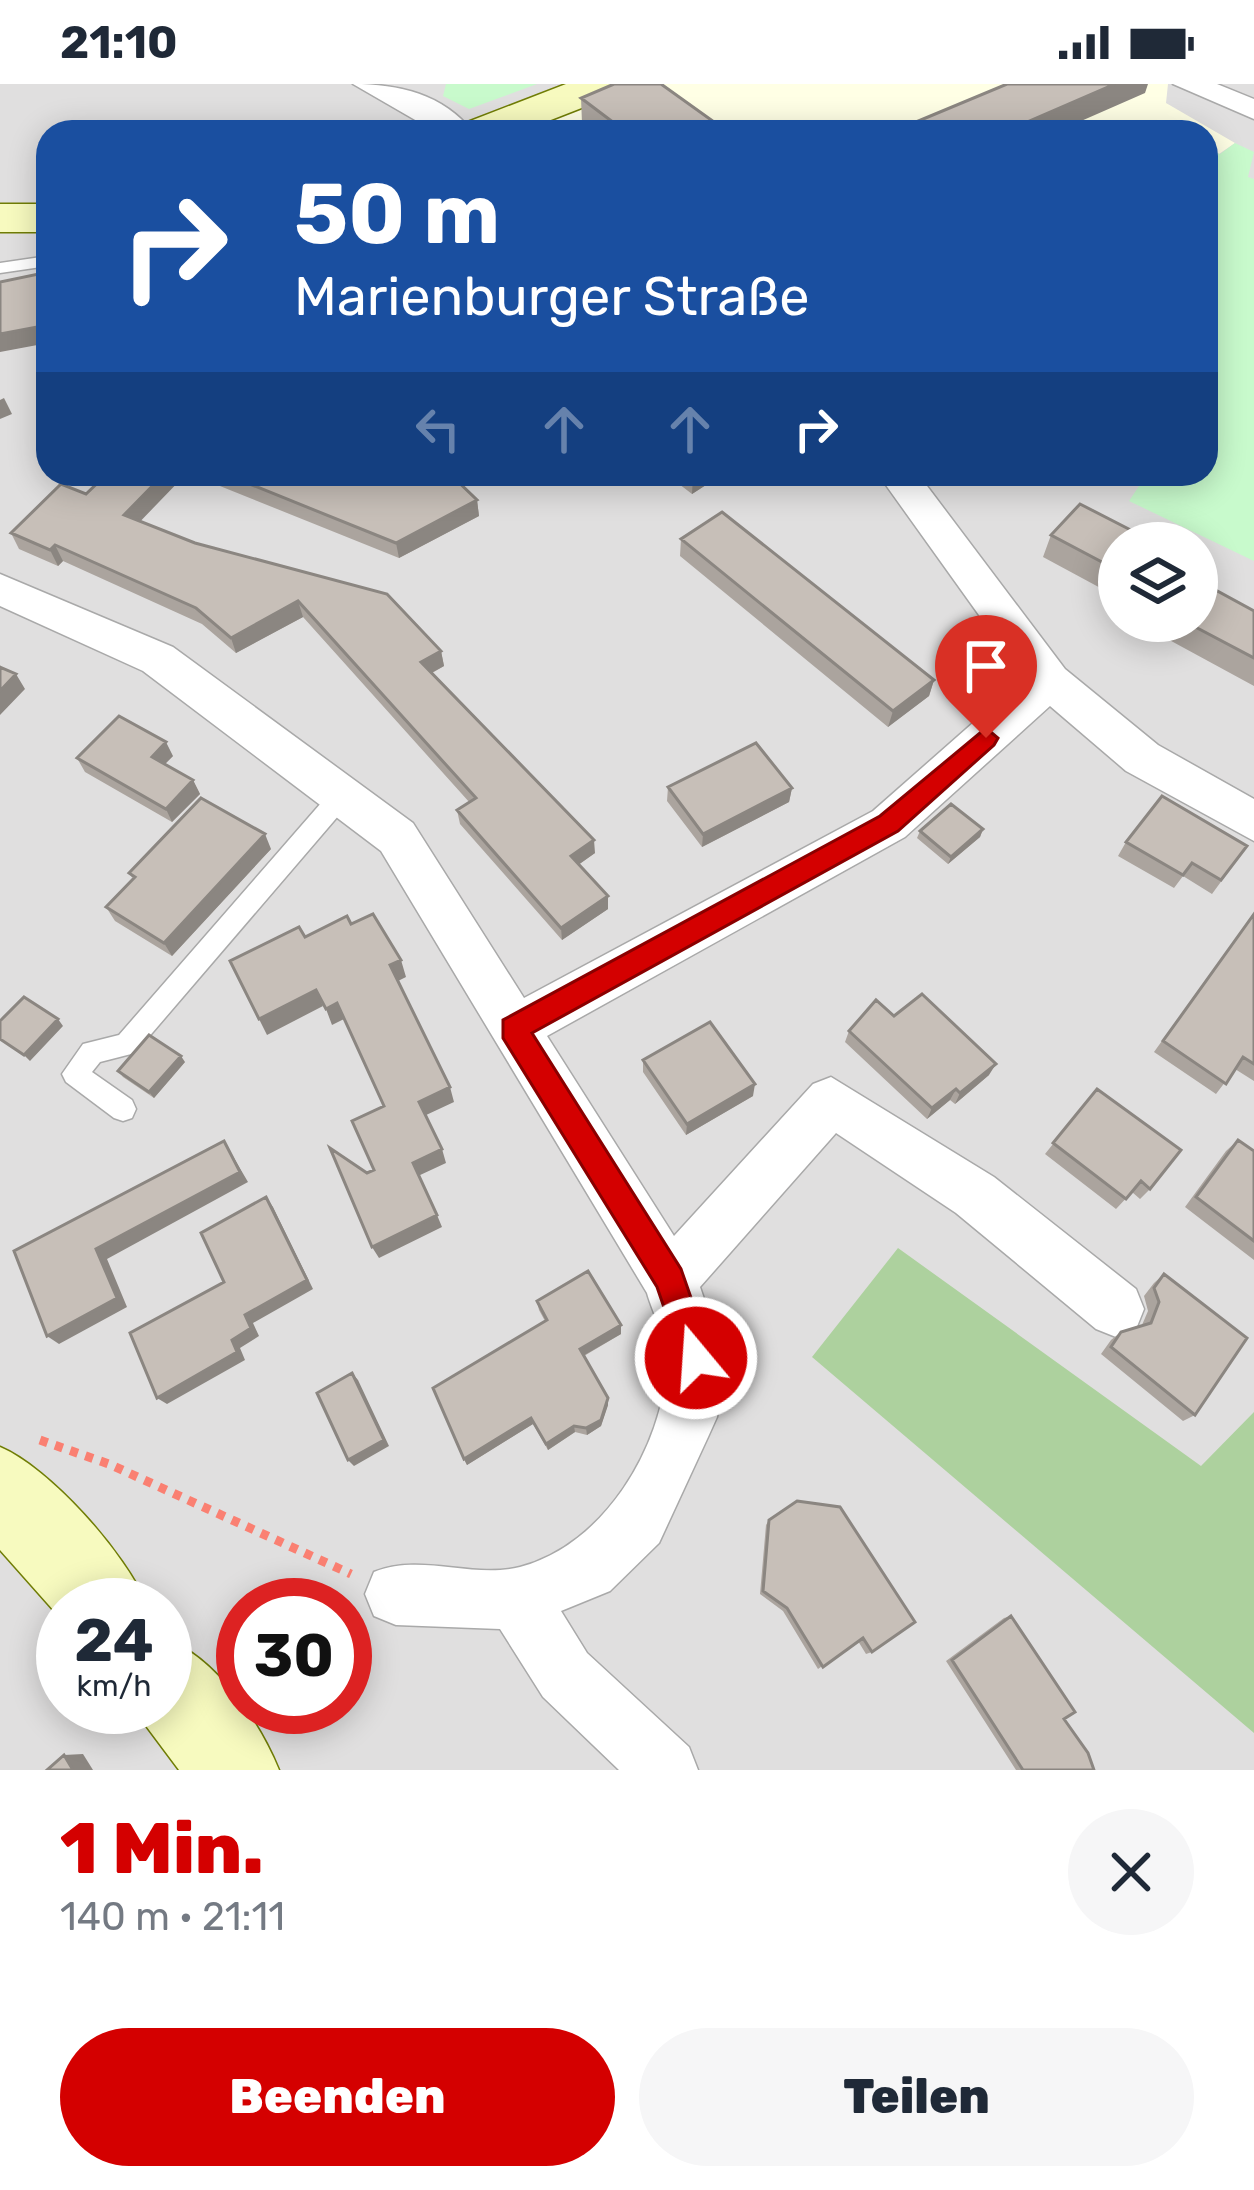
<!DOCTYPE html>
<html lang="de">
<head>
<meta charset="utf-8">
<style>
  :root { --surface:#fff; --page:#f6f6f7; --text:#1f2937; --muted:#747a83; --accent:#d40000 }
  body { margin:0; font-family:Rubik,sans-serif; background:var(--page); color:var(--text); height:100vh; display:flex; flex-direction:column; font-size:45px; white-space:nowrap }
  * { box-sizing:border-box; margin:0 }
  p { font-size:39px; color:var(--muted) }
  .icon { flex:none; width:66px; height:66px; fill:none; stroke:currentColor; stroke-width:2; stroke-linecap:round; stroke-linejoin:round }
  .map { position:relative; height:1686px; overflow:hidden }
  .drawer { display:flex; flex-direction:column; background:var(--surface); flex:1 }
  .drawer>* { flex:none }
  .top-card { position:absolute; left:36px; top:36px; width:1182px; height:366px; border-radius:36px; box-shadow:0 6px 30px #0003; background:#1a4fa0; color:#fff; overflow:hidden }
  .controls { position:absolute; left:1098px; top:438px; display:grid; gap:24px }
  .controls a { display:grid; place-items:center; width:120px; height:120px; border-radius:50%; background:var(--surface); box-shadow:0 6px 30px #0003; font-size:60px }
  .speed { position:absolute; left:36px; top:1494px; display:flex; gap:24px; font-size:60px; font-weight:700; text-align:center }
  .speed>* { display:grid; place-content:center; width:156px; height:156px; border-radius:50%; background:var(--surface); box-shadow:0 6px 30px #0003; line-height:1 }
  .speed small { font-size:30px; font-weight:400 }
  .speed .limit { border:18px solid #d22; background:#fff; color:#111 }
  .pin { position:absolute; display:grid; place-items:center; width:102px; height:102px; color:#fff; margin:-123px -51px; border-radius:50% 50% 50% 0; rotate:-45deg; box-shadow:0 0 12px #0007 }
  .pin .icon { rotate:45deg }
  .me { position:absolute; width:132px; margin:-66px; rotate:342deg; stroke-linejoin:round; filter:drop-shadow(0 0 9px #0008) }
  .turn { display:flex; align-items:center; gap:42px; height:252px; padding:0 60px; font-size:54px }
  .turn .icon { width:156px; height:156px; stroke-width:2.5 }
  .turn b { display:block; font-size:84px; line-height:102px }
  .lanes { display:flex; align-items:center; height:114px; padding:0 60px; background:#0003; justify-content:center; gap:60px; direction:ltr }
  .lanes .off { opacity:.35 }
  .round { display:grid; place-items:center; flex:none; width:126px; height:126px; border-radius:63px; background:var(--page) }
  .overview { display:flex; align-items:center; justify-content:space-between; height:204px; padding:0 60px }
  h1 { font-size:72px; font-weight:800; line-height:90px; color:var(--accent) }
  .button { display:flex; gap:24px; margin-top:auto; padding:24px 60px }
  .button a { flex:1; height:138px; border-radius:72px; background:var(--accent); color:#fff; font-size:48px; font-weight:800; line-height:138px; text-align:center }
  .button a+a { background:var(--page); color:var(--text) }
  .status { display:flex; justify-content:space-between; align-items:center; height:84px; padding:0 60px; background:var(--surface); direction:ltr }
  .status svg { height:33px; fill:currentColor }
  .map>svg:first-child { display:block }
  .residential { fill:#e0dfdf; fill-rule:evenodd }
  .education { fill:#ffffe5 }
  .forest { fill:#add19e }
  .park { fill:#c8facc }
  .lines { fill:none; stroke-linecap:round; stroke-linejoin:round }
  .lane-casing { stroke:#a9a9a9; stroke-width:3 }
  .street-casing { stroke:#a9a9a9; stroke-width:3 }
  .secondary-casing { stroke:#707d05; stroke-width:3 }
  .path { stroke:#fa8072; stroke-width:9; stroke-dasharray:8 8; stroke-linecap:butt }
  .lane { fill:#fff; fill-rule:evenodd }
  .street { fill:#fff; fill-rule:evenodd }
  .secondary { fill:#f7fabf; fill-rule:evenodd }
  .wall { fill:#aba49e }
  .shaded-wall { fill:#8b8681 }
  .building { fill:#c7bfb8; stroke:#8b8681; stroke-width:3 }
  .route { fill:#d40000; stroke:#8a0000; stroke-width:3 }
</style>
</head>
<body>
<div class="status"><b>21:10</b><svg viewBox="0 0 49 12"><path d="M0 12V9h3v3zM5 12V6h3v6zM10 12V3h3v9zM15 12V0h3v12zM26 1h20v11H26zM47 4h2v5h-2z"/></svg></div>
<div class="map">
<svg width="1254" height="1686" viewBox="0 0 1254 1686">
  <rect width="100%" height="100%" fill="#f2efe9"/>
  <path class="residential" d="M 0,0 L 1254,0 L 1254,1686 L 0,1686 ZM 48,48 L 1206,48 L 1206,390 L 48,390 ZM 1119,459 L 1197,459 L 1197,537 L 1119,537 ZM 63,1521 L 165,1521 L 165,1623 L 63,1623 ZM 243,1521 L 345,1521 L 345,1623 L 243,1623 Z"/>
  <path class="education" d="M 621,0 L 1168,0 L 1166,19 L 1235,59 L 1219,70 L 1206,65 L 1206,48 L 502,48 Z"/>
  <path class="forest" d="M 898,1164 L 1201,1382 L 1254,1328 L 1254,1649 L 812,1273 Z"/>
  <path class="park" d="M 446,0 L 537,0 L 469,25 L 443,12 Z
    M 1235,59 L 1254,68 L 1248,93 L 1254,95 L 1254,477 L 1129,417 L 1147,390 L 1206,390 L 1206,357 L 1214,354 L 1206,347 L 1206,65 L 1220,70 Z"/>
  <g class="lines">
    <g class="lane-casing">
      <path id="lane" d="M 48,172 L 48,182 L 0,189 L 0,179 Z
        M 343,701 L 354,710 L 351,717 L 135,969 L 100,978 L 92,988 L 132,1016 L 136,1025 L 132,1034 L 123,1037 L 114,1034 L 66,998 L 62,990 L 83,960 L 119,951 L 335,703 Z"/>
    </g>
    <g class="street-casing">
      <path id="street" d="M 353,0 C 399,0 443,10 473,48 L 436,48 Z
        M 1173,0 L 1217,0 L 1254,15 L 1254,35 Z
        M 878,390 L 918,390 L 1065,585 L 1158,661 L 1254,715 L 1254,757 L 1126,687 L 1050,622 L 905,753 L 547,952 L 674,1152 L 813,1000 L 831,993 L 994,1093 L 1136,1205 L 1144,1225 L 1136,1245 L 1116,1253 L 1096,1245 L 956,1129 L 836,1049 L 700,1203 L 724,1274 L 717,1333 L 708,1353 L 659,1459 L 610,1507 L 561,1527 L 587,1569 L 689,1663 L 698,1686 L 619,1686 L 543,1613 L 500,1545 L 396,1541 L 374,1532 L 365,1510 L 374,1488 C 421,1469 472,1495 520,1483 C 604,1461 663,1363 667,1279 C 668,1258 653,1230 647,1209 L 381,767 L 143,587 L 0,522 L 0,490 L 173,563 L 413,739 L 524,914 L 873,727 L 1024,594 Z"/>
    </g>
    <g class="secondary-casing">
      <path id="secondary" d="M 566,0 L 626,0 L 620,9 L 520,48 L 459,48 L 465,39 Z
        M 0,120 L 48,120 L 48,148 L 0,148 Z
        M 0,1363 C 50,1384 126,1470 147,1521 L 63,1521 L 63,1537 L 0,1466 Z
        M 165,1554 C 216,1575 258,1635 279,1686 L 179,1686 L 132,1623 L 165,1623 Z"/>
    </g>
    <path class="path" d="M 40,1356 L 109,1380 L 351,1490"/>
    <use href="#lane" class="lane"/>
    <use href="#street" class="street"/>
    <use href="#secondary" class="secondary"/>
  </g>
  <path class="wall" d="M 581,14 L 728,48 L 593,48 L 582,39 Z
    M 190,390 L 333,390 L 477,416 L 479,432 L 399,474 Z
    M 666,390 L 723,390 L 692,410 Z
    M 140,437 L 441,567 L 444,582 L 432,589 L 595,769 L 578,781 L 608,812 L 608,825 L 562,856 L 460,740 L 457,726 L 470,719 L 303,533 L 236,569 L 202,540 L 63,477 L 58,482 L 19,465 L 11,449 Z
    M 1051,451 L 1119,459 L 1119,514 L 1043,473 Z
    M 681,455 L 934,596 L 929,612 L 888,643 L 680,472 Z
    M 1197,480 L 1210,487 L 1204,499 L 1254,527 L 1254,602 L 1162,552 L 1168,540 L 1163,537 L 1197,537 Z
    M 173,672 L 165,680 L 193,696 L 200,710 L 172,738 L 85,688 L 77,674 Z
    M 668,703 L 792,704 L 789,718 L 702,763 L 667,717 Z
    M 983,745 L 980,753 L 948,780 L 917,754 L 920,747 Z
    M 1126,758 L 1247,762 L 1212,810 L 1183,792 L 1174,804 L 1118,772 Z
    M 271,765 L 172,872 L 115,837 L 106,823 L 133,795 L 129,789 Z
    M 1254,829 L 1254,997 L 1235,985 L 1216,1010 L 1154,968 Z
    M 894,932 L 989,991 L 955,1020 L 950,1016 L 927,1035 L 845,958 L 849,947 Z
    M 643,976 L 753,1012 L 686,1051 L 643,988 Z
    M 185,978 L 154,1014 L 123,993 L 118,987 Z
    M 1097,1005 L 1150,1105 L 1140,1115 L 1132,1108 L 1116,1125 L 1045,1070 Z
    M 1238,1056 L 1254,1067 L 1254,1176 L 1185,1123 L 1226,1067 Z
    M 1164,1190 L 1195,1331 L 1183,1337 L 1101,1270 L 1111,1256 L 1121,1248 L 1142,1241 L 1148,1227 L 1144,1212 L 1154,1199 Z
    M 537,1217 L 621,1241 L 621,1250 L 584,1272 L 608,1321 L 601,1342 L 587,1351 L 575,1348 L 548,1366 L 533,1340 L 467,1381 L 464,1375 L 545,1237 L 539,1226 Z
    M 797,1417 L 872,1568 L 866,1570 L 858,1557 L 818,1585 L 783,1527 L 760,1510 L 766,1441 L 769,1436 Z
    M 1011,1532 L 1064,1635 L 1094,1686 L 1016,1686 L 946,1577 L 1004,1534 Z"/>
  <path class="shaded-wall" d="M 1115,0 L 1148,0 L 1145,9 L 1056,48 L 1004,48 Z
    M 48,241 L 48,259 L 0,268 L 0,250 Z
    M 4,314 L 12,330 L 0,335 L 0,316 Z
    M 164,390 L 186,390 L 131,447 L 124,431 Z
    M 696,390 L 723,390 L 692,410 L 693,392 Z
    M 477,416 L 479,432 L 399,474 L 396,459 Z
    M 55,461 L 63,477 L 58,482 L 50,466 Z
    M 298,517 L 303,533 L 236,569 L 231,554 Z
    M 441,567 L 444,582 L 424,593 L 421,578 Z
    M 16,590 L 25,605 L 0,631 L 0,607 Z
    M 934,596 L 929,612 L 888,643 L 893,627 Z
    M 166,658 L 173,672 L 159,686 L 152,673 Z
    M 193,696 L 200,710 L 172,738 L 166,725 Z
    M 792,704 L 789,718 L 702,763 L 703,750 Z
    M 983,745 L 980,753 L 948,780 L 951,773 Z
    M 265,750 L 271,765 L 172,872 L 164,859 Z
    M 594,756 L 595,769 L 571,786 L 571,772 Z
    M 608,812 L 608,825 L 562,856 L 561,844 Z
    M 401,876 L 406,893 L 396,898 L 390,881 Z
    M 316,906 L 323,922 L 267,951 L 259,935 Z
    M 337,919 L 344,935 L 332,941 L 326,925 Z
    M 58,935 L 63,942 L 30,977 L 24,971 Z
    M 181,972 L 185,978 L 154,1014 L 149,1008 Z
    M 996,980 L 989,991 L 955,1020 L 960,1009 Z
    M 755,1000 L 753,1012 L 686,1051 L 687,1040 Z
    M 450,1003 L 454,1018 L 424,1032 L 419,1018 Z
    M 956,1005 L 950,1016 L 927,1035 L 932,1024 Z
    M 224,1057 L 248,1098 L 107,1175 L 127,1223 L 59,1260 L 47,1252 L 96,1165 Z
    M 442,1065 L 446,1079 L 418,1092 L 413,1079 Z
    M 266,1113 L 273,1123 L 313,1205 L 253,1239 L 259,1252 L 240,1264 L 245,1276 L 167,1320 L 157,1314 L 232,1256 Z
    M 437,1131 L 442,1143 L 379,1174 L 372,1163 Z
    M 621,1241 L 621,1250 L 581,1273 L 580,1265 Z
    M 352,1289 L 358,1296 L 389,1362 L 354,1382 L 348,1376 Z
    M 608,1314 L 608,1321 L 601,1342 L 587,1351 L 586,1344 Z
    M 531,1334 L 533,1340 L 467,1381 L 464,1375 Z
    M 574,1342 L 575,1348 L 548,1366 L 546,1360 Z
    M 83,1670 L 93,1686 L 73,1686 L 64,1671 Z"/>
  <path class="building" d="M 614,0 L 661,0 L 728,48 L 626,48 L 581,14 Z
    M 1007,0 L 1115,0 L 1004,48 L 892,48 Z
    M 48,188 L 48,241 L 0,250 L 0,198 Z
    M 107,390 L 164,390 L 124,431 L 195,459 L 387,510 L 441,567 L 421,578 L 594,756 L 571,772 L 608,812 L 561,844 L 457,726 L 476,714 L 298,517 L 231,554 L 196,524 L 55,461 L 50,466 L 11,449 L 61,400 L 86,410 Z
    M 225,390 L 333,390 L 338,392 L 341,390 L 450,390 L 477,416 L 396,459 Z
    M 1080,420 L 1156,459 L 1119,459 L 1119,487 L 1051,451 Z
    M 722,428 L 934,596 L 893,627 L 681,455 Z
    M 1197,480 L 1210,487 L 1201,498 L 1254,527 L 1254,574 L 1184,537 L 1197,537 Z
    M 0,583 L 16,590 L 0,607 Z
    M 119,632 L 166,658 L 152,673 L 193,696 L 166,725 L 77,674 Z
    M 756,659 L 792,704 L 703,750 L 668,703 Z
    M 1162,712 L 1247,762 L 1221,796 L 1192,779 L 1183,791 L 1126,758 Z
    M 201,714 L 265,750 L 164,859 L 106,823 L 135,793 L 129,789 Z
    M 951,720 L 983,745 L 951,773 L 920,747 Z
    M 373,830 L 401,876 L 390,881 L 450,1003 L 419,1018 L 442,1065 L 413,1079 L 437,1131 L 372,1163 L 330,1064 L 367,1089 L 374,1086 L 352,1037 L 384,1022 L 337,919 L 326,925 L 316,906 L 259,935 L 230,877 L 299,843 L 305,853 L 347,832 L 351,840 Z
    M 1254,830 L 1254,980 L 1243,973 L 1226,1000 L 1163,957 Z
    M 922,910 L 996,980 L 960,1009 L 956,1005 L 932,1024 L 849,947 L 876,916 L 894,932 Z
    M 24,913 L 58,935 L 24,971 L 0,955 L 0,937 Z
    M 710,938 L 755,1000 L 687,1040 L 643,976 Z
    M 149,951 L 181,972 L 149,1008 L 118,987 Z
    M 1097,1005 L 1181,1066 L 1150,1105 L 1141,1097 L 1126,1115 L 1053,1059 Z
    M 1238,1056 L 1254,1067 L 1254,1157 L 1196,1113 Z
    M 224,1057 L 240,1088 L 96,1165 L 117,1214 L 47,1252 L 14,1167 Z
    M 266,1113 L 307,1196 L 245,1231 L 251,1244 L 232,1256 L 237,1268 L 157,1314 L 130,1249 L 224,1198 L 201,1149 Z
    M 588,1187 L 621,1241 L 580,1265 L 608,1314 L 601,1336 L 586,1344 L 574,1342 L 546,1360 L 531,1334 L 464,1375 L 433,1304 L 547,1236 L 537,1217 Z
    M 1164,1190 L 1247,1254 L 1195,1331 L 1111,1263 L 1121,1248 L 1151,1239 L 1159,1218 L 1154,1204 Z
    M 352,1289 L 384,1356 L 348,1376 L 317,1309 Z
    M 797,1417 L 840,1423 L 915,1538 L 872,1568 L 863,1554 L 823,1583 L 787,1524 L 763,1507 L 769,1436 Z
    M 1011,1532 L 1075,1628 L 1064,1635 L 1088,1669 L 1094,1686 L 1023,1686 L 952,1576 Z
    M 64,1671 L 73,1686 L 47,1686 Z"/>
  <path class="route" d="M 986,644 L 998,654 L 994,661 L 898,747 L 532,949 L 681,1185 L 712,1274 L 708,1285 L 696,1290 L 685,1285 L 657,1203 L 503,954 L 503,936 L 880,732 Z"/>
</svg>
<div class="controls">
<a><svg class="icon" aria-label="layers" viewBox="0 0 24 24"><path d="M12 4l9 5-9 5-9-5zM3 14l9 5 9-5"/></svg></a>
</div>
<div class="speed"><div>24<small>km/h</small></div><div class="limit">30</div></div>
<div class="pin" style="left:986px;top:654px;background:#d93025"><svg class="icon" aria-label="arrive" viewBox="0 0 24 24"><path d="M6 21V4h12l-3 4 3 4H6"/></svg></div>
<svg class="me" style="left:696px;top:1274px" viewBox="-20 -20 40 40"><circle r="17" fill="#d40000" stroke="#fff" stroke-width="3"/><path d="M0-11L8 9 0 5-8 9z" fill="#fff"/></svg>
<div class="top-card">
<div class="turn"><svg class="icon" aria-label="right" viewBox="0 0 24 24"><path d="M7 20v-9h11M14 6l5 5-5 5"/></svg><div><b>50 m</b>Marienburger Straße</div></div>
<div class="lanes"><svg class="icon off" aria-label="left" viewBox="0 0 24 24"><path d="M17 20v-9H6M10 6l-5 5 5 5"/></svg><svg class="icon off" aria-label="ahead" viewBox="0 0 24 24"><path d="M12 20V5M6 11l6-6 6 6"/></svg><svg class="icon off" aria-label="ahead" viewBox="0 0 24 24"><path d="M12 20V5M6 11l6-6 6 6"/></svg><svg class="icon" aria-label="right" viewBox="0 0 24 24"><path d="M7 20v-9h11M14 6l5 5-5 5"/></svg></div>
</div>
</div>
<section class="drawer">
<div class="overview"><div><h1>1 Min.</h1><p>140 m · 21:11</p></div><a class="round"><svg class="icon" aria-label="close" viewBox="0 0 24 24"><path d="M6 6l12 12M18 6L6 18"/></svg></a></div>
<div class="button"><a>Beenden</a><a>Teilen</a></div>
</section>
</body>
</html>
